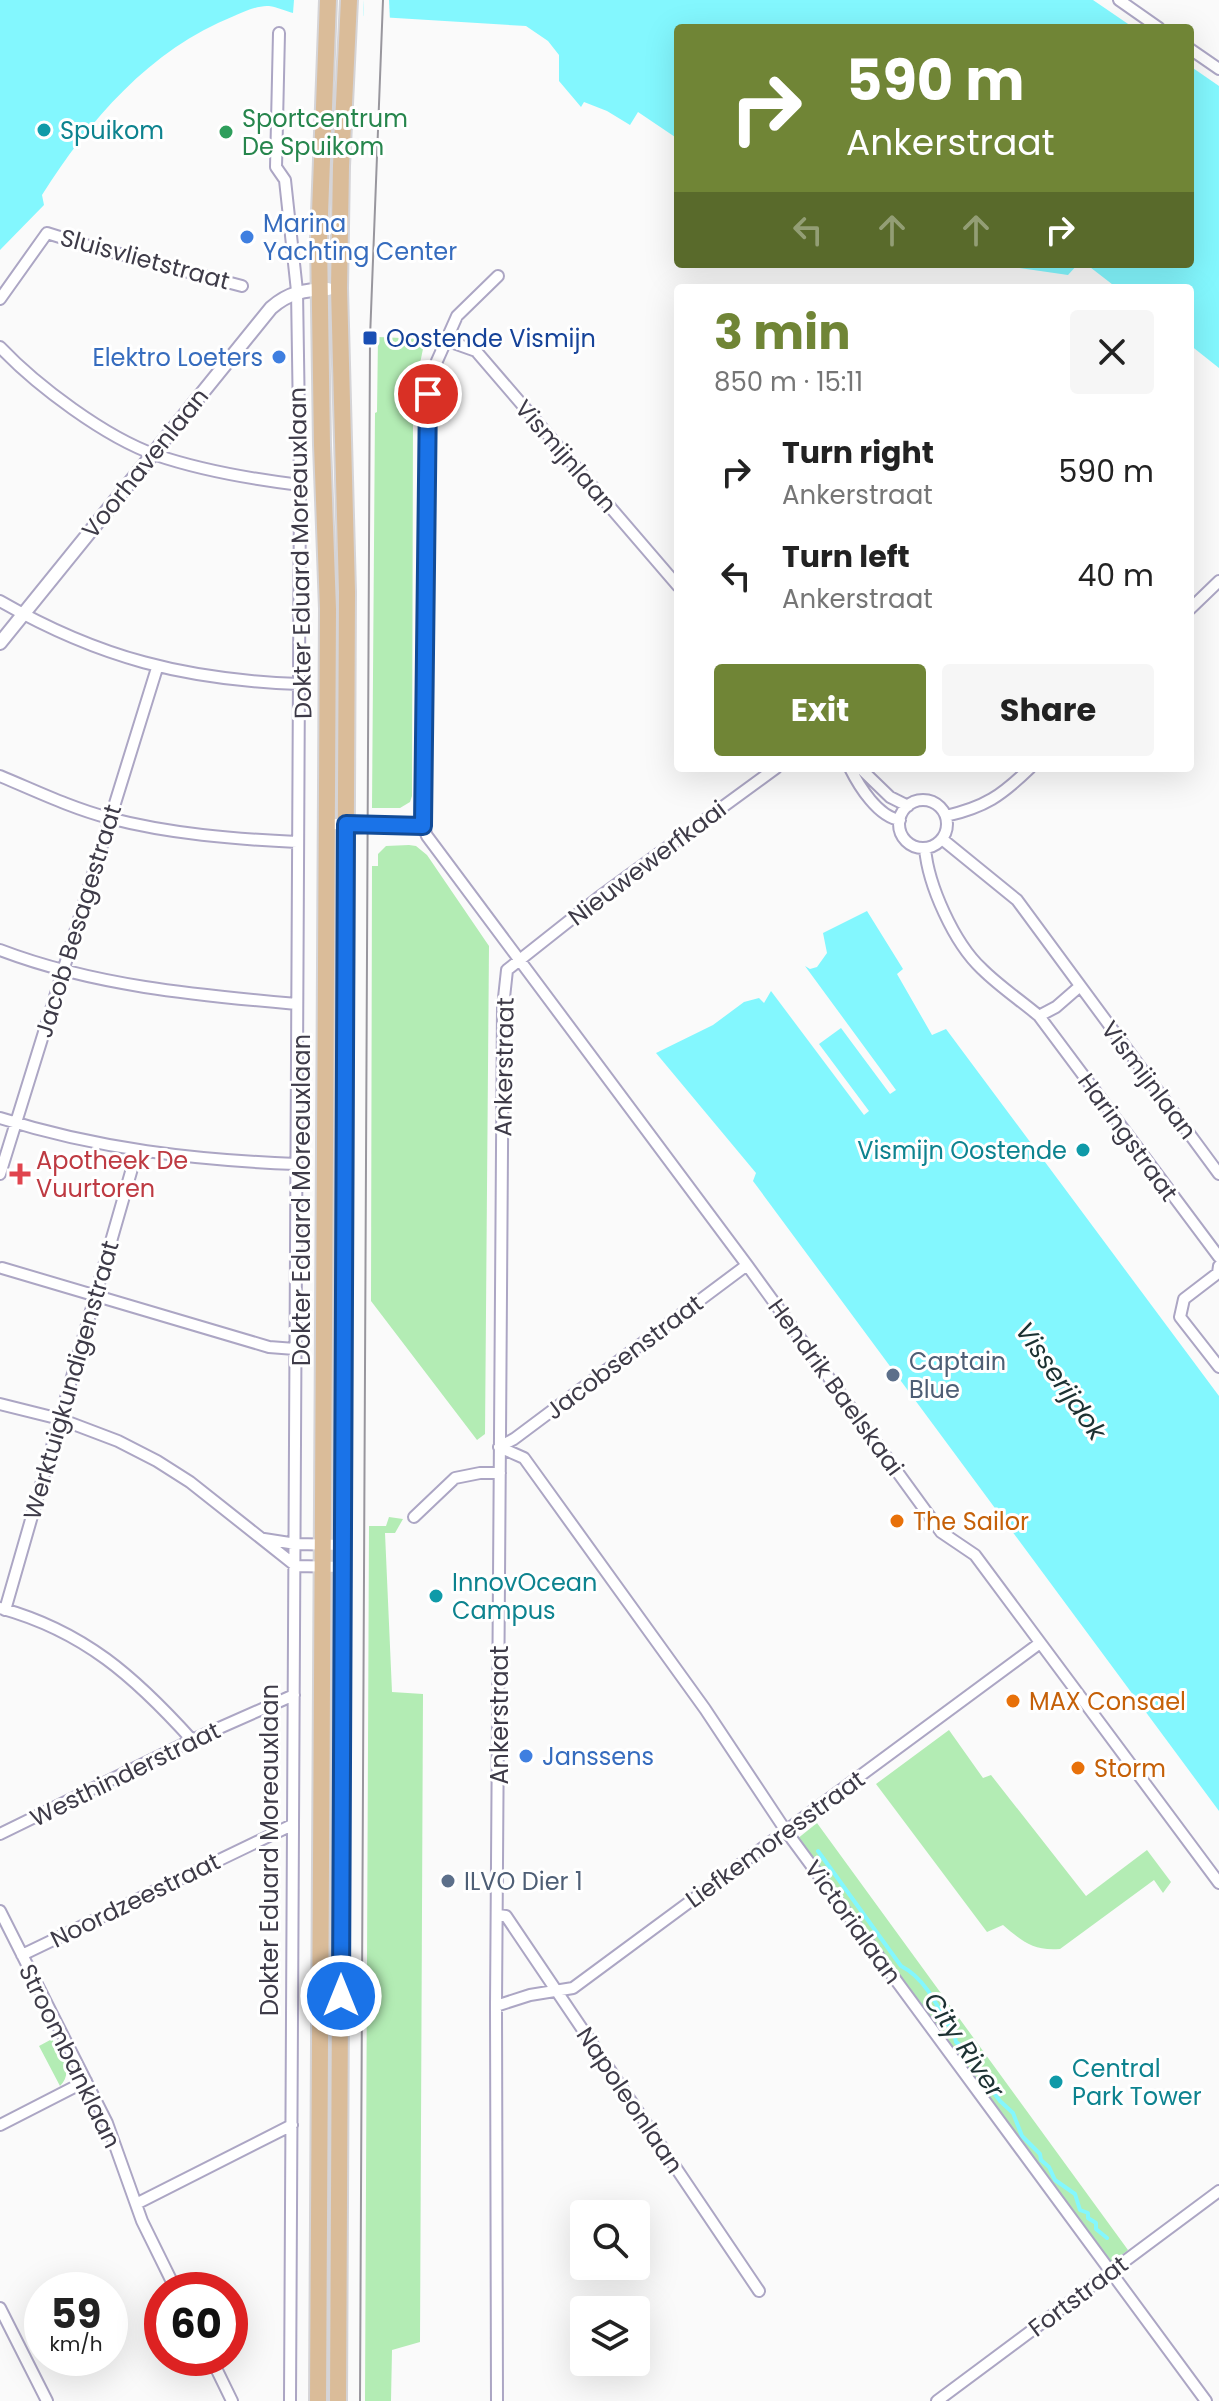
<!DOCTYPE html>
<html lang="en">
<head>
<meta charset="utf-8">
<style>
  :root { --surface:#fff; --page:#f6f6f6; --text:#222; --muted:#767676; --accent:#708536 }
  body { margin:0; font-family:Poppins,sans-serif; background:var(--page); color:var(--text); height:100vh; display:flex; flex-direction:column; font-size:30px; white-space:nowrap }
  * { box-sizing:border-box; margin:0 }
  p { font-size:26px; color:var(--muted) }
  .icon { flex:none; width:44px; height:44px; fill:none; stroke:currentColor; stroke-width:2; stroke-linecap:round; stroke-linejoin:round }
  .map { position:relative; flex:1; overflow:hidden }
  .panel { position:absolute; left:674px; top:284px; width:520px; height:488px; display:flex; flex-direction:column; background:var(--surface); border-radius:8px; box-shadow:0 8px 32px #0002 }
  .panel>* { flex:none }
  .top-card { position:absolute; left:674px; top:24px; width:520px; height:244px; border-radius:8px; box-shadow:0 8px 32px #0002; background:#708536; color:#fff; overflow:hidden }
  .controls { position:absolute; left:570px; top:2200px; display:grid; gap:16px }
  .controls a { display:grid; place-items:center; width:80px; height:80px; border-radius:8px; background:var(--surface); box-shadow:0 8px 32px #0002; font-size:40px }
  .speed { position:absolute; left:24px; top:2272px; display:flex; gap:16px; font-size:40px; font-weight:700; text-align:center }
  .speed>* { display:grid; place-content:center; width:104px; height:104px; border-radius:50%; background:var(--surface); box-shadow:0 8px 32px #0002; line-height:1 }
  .speed small { font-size:20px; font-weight:400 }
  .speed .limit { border:12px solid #d22; background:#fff; color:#111 }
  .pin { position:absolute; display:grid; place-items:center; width:68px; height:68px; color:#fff; margin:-34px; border:4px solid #fff; border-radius:50%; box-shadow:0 2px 8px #0007 }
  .me { position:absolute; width:88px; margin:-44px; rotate:0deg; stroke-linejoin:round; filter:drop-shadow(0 0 6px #0008) }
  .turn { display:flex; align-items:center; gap:28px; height:168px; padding:0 40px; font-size:36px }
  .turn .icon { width:104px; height:104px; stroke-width:2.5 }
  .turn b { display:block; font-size:56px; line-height:68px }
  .lanes { display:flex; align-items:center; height:76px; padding:0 40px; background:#0003; justify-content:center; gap:40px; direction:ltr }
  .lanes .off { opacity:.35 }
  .round { display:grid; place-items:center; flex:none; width:84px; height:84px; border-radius:8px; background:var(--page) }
  .headline { display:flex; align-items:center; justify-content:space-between; height:136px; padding:0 40px }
  h1 { font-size:48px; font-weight:700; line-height:60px; color:var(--accent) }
  .action { display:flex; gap:16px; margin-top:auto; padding:16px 40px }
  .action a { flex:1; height:92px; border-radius:8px; background:var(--accent); color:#fff; font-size:32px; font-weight:700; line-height:92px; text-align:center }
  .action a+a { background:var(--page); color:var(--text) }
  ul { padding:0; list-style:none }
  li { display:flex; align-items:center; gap:24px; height:104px; padding:0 40px }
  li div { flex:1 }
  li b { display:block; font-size:30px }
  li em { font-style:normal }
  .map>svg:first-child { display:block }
  .green { fill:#b3ecb4 }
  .water { fill:#83f7fe }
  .pier { fill:#fafafa }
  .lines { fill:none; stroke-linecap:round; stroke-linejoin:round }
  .stream { stroke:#83f7fe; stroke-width:4 }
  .minor-casing { stroke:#aca6c4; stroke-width:14 }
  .tertiary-casing { stroke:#aca6c4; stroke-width:16 }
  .primary-casing { stroke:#d5d4d7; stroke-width:20 }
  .minor { stroke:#fff; stroke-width:10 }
  .tertiary { stroke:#fff; stroke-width:12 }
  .primary { stroke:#dabc99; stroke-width:16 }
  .tram { stroke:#98969d; stroke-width:2 }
  .route-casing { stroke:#114b97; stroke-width:20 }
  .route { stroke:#1a73e8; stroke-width:14 }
  .culture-dot { fill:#0f9aa8; stroke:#fff; stroke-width:3 }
  .leisure-dot { fill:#2e9e5b; stroke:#fff; stroke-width:3 }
  .shop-dot { fill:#3f7fe0; stroke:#fff; stroke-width:3 }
  .transit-dot { fill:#1a4fb4; stroke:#fff; stroke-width:3 }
  .health-dot { fill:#e0444e; stroke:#fff; stroke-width:3 }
  .service-dot { fill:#5c6f8a; stroke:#fff; stroke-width:3 }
  .food-dot { fill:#e8710a; stroke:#fff; stroke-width:3 }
  .labels { text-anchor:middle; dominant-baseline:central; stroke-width:6; stroke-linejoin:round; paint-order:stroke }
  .leisure-label { font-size:24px; fill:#27864d; stroke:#fff; text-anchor:start }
  .culture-label { font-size:24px; fill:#0d838f; stroke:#fff; text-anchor:start }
  .shop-label { font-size:24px; fill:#366cbe; stroke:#fff; text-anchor:start }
  .street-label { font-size:24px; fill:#3e3b48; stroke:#fff }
  .transit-label { font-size:24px; fill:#164399; stroke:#fff; text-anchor:start }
  .health-label { font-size:24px; fill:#be3a42; stroke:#fff; text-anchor:start }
  .service-label { font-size:24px; fill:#4e5e75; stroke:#fff; text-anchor:start }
  .food-label { font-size:24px; fill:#c56008; stroke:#fff; text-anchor:start }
  .water-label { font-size:26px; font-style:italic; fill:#1d3233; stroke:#fff }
</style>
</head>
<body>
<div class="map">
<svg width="1219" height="2401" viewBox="0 0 1219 2401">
  <rect width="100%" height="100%" fill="#fafafa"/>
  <path class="green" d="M 378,337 L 425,339 L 414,393 L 413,422 L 412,796 L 410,802 L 400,808 L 372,808 L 375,413 L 377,412 Z
    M 409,845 L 416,846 L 427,855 L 489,946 L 485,1434 L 477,1440 L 371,1301 L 372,866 L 378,866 L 378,854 L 386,846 Z
    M 389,1517 L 403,1519 L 395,1533 L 385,1533 L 392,1692 L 423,1694 L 420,2342 L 392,2350 L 391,2401 L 365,2401 L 369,1526 L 386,1526 Z
    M 949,1730 L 983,1778 L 991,1775 L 1086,1896 L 1147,1850 L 1171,1882 L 1163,1893 L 1154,1880 L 1060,1949 C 1033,1951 1023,1942 1003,1925 L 987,1932 L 876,1784 Z
    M 817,1823 L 1128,2250 L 1109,2265 L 797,1839 Z
    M 52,2039 C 60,2055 75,2071 60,2086 L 39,2046 Z"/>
  <path class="water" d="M 0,0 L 294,0 L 293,13 C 286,11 277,7 269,6 C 258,5 244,12 234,16 C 150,49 89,121 42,195 L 44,205 L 0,250 Z
    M 364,0 L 1093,0 L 1134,28 L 678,28 L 678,139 L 638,112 L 630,125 L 607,111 L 584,102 L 581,107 L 559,81 L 559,55 L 548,41 L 526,26 L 363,16 Z
    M 1190,66 L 1219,86 L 1219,368 L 1190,345 L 1190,288 L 1117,288 L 1086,264 L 1190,264 Z
    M 992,264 L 1078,264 L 1068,275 Z
    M 867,911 L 903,969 L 897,974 L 932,1035 L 946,1029 L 1219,1396 L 1219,1811 L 753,1181 L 756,1173 L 656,1053 L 713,1025 L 744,1002 L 759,998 L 764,1003 L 771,991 L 864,1115 L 869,1111 L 819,1044 L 841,1028 L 890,1094 L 896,1090 L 805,966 L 810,969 L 817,967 L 827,953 L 823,933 Z"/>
  <path class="pier" d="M 364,0 L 389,0 L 390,21 L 363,20 Z"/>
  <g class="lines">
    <path class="stream" d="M 818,1851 L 901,1966 C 923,1977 936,2002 947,2024 L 953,2028 L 956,2042 L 970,2052 L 976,2068 L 1000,2101 L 1013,2113 L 1022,2136 L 1040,2154 L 1041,2160 L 1049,2167 L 1055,2180 L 1075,2194 L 1080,2210 L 1088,2213 L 1088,2218 L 1096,2223 L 1096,2229 L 1107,2238"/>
    <g class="minor-casing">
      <path id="minor" d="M 1119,0 L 1159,28
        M 279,33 L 276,167 L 285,180 L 297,291 L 300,485 L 290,2401
        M 1190,49 L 1219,69
        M 498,276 L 457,316 L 437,361 L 428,394 L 423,826 L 427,836 L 747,1265 L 941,1532 L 975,1555 L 1219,1883
        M 0,299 L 47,233 L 82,244 L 242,286
        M 445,340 L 476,351 L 678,586
        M 0,347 C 37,386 105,437 156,455 C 203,471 251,479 300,485
        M 0,601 C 99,658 186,680 299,684
        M 1190,609 L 1219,581
        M 850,768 C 859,786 878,817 900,820
        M 860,768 L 890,797 L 908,806
        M 0,776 C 36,791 71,808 109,818 C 170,834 234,839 297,842
        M899 824a24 24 0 1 1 48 0a24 24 0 1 1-48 0Z
        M 946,816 C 985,807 1001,796 1030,768
        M 327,824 L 423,826
        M 942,839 L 1017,900 L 1219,1174
        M 925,848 C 928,885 954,943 982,969 C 999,986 1020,1000 1039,1016 L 1056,1007 L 1079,987
        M 0,950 C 94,986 196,995 296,1004
        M 1039,1016 L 1219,1257
        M 0,1118 C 97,1149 195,1160 296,1164
        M 0,1174 L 157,668
        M 1219,1266 L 1218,1273 L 1184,1299 L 1180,1317 L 1219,1367
        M 2,1268 L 269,1347 L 295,1349
        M 0,1404 L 60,1419 L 118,1441 L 157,1461 L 190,1482 L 296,1566 L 343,1567
        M 499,1447 L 524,1458 L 705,1709 L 786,1831 L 1206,2401
        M 499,1447 L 514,1439 L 747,1265
        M 414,1517 L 455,1478 L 480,1473 L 500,1473
        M 264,1539 L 296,1544 L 343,1545
        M 0,1608 C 84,1631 135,1677 192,1740
        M 5,1610 L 137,1151
        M 0,1834 L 192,1740 L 294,1695
        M 0,1911 L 107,2123 L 142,2221 L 176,2290
        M 498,1915 L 506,1916 L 759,2291
        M 22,1955 L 292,1825
        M 496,2006 L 530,1995 L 573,1988 L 1040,1643
        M 0,2125 L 86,2081
        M 136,2204 L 292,2125
        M 0,2308 L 47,2401
        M 211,2358 L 232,2401
        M 497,2401 L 496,2006 L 503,1007 L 507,970 L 598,898 L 776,768
        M 937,2401 L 1219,2191"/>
    </g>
    <g class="tertiary-casing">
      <path id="tertiary" d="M 0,643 L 271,308 C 289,292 305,290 328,289"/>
    </g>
    <g class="primary-casing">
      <path id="primary" d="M 318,2401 L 328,609 L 322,445 L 319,240 L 328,0
        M 338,2401 L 347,592 L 339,288 L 341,166 L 349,0"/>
    </g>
    <use href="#minor" class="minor"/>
    <use href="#tertiary" class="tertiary"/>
    <use href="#primary" class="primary"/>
    <path class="tram" d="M 360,2401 L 370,338 L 383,0"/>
  </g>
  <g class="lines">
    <g class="route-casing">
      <path id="route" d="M 341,1996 L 346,824 L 423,826 L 428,394"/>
    </g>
    <use href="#route" class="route"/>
  </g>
  <g class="culture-dot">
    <circle cx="44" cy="130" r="8"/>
    <circle cx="1083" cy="1150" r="8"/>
    <circle cx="436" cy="1596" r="8"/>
    <circle cx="1056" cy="2082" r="8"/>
  </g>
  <circle class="leisure-dot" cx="226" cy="132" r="8"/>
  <g class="shop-dot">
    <circle cx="247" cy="237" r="8"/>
    <circle cx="279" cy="357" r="8"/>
    <circle cx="526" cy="1756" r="8"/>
  </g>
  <rect class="transit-dot" x="362" y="330" width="16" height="16" rx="4"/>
  <path class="health-dot" d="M16 1162h8v8h8v8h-8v8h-8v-8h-8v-8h8z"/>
  <g class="service-dot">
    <circle cx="893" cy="1375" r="8"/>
    <circle cx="448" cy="1881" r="8"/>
  </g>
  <g class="food-dot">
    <circle cx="897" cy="1521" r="8"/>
    <circle cx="1013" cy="1701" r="8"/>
    <circle cx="1078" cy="1768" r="8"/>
  </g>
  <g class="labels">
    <g class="leisure-label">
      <text x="242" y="118">Sportcentrum<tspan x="242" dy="28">De Spuikom</tspan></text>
    </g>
    <g class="culture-label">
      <text x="60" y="130">Spuikom</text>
      <text x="1067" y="1150" text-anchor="end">Vismijn Oostende</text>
      <text x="452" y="1582">InnovOcean<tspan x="452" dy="28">Campus</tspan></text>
      <text x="1072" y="2068">Central<tspan x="1072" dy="28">Park Tower</tspan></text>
    </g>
    <g class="shop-label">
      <text x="263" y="223">Marina<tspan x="263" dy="28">Yachting Center</tspan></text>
      <text x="263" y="357" text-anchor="end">Elektro Loeters</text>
      <text x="542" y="1756">Janssens</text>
    </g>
    <g class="street-label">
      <text transform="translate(145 259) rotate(15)">Sluisvlietstraat</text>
      <text transform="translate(566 456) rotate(49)">Vismijnlaan</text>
      <text transform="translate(145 463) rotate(-51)">Voorhavenlaan</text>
      <text transform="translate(300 553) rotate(-91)">Dokter Eduard Moreauxlaan</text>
      <text transform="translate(647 863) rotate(-37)">Nieuwewerfkaai</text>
      <text transform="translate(78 921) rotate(-73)">Jacob Besagestraat</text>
      <text transform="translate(504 1067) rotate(-89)">Ankerstraat</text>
      <text transform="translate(1149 1080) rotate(53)">Vismijnlaan</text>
      <text transform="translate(1128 1137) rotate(54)">Haringstraat</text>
      <text transform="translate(301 1200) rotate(-90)">Dokter Eduard Moreauxlaan</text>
      <text transform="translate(624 1357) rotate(-37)">Jacobsenstraat</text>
      <text transform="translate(71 1380) rotate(-74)">Werktuigkundigenstraat</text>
      <text transform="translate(836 1387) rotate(54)">Hendrik Baelskaai</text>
      <text transform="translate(499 1715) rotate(-90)">Ankerstraat</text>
      <text transform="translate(125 1774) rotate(-26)">Westhinderstraat</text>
      <text transform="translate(775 1839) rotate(-36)">Liefkemoresstraat</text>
      <text transform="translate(269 1850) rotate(-90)">Dokter Eduard Moreauxlaan</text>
      <text transform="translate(135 1900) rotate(-26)">Noordzeestraat</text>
      <text transform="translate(853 1922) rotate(54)">Victorialaan</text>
      <text transform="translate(70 2056) rotate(64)">Stroombanklaan</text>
      <text transform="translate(630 2100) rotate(56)">Napoleonlaan</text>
      <text transform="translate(1078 2296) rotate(-37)">Fortstraat</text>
    </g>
    <g class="transit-label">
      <text x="386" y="338">Oostende Vismijn</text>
    </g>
    <g class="health-label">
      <text x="36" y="1160">Apotheek De<tspan x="36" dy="28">Vuurtoren</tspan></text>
    </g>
    <g class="service-label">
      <text x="909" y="1361">Captain<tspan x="909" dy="28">Blue</tspan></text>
      <text x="464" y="1881">ILVO Dier 1</text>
    </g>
    <g class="food-label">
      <text x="913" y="1521">The Sailor</text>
      <text x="1029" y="1701">MAX Consael</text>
      <text x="1094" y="1768">Storm</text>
    </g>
    <g class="water-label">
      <text transform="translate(1061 1381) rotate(55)">Visserijdok</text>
      <text transform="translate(964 2045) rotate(56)">City River</text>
    </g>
  </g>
</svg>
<div class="controls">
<a><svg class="icon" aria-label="search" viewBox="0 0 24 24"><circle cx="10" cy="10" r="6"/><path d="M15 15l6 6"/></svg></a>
<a><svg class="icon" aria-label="layers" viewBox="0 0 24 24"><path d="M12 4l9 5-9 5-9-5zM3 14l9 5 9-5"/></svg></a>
</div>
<div class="speed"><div>59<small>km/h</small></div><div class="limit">60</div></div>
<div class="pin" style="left:428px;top:394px;background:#d93025"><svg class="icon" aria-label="arrive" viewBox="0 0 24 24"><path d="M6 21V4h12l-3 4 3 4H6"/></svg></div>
<svg class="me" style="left:341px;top:1996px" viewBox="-20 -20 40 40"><circle r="17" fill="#1a73e8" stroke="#fff" stroke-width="3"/><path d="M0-11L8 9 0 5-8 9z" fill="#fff"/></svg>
<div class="top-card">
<div class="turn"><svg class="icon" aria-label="right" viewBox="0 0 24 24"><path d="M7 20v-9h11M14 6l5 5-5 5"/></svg><div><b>590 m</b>Ankerstraat</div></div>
<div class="lanes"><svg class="icon off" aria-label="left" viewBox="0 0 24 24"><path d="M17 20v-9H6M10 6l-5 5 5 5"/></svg><svg class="icon off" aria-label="ahead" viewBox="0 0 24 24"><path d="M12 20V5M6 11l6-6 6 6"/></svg><svg class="icon off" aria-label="ahead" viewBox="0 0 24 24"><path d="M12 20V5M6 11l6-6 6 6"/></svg><svg class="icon" aria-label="right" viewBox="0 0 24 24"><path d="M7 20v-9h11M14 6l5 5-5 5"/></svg></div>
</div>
<section class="panel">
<div class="headline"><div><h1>3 min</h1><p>850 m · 15:11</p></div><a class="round"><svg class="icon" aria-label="close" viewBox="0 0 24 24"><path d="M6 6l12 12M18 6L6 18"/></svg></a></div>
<ul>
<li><svg class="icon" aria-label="right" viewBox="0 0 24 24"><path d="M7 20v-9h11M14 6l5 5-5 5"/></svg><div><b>Turn right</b><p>Ankerstraat</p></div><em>590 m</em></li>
<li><svg class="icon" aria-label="left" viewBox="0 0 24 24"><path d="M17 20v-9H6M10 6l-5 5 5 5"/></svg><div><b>Turn left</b><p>Ankerstraat</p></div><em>40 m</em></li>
</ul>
<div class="action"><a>Exit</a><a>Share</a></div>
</section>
</div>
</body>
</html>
